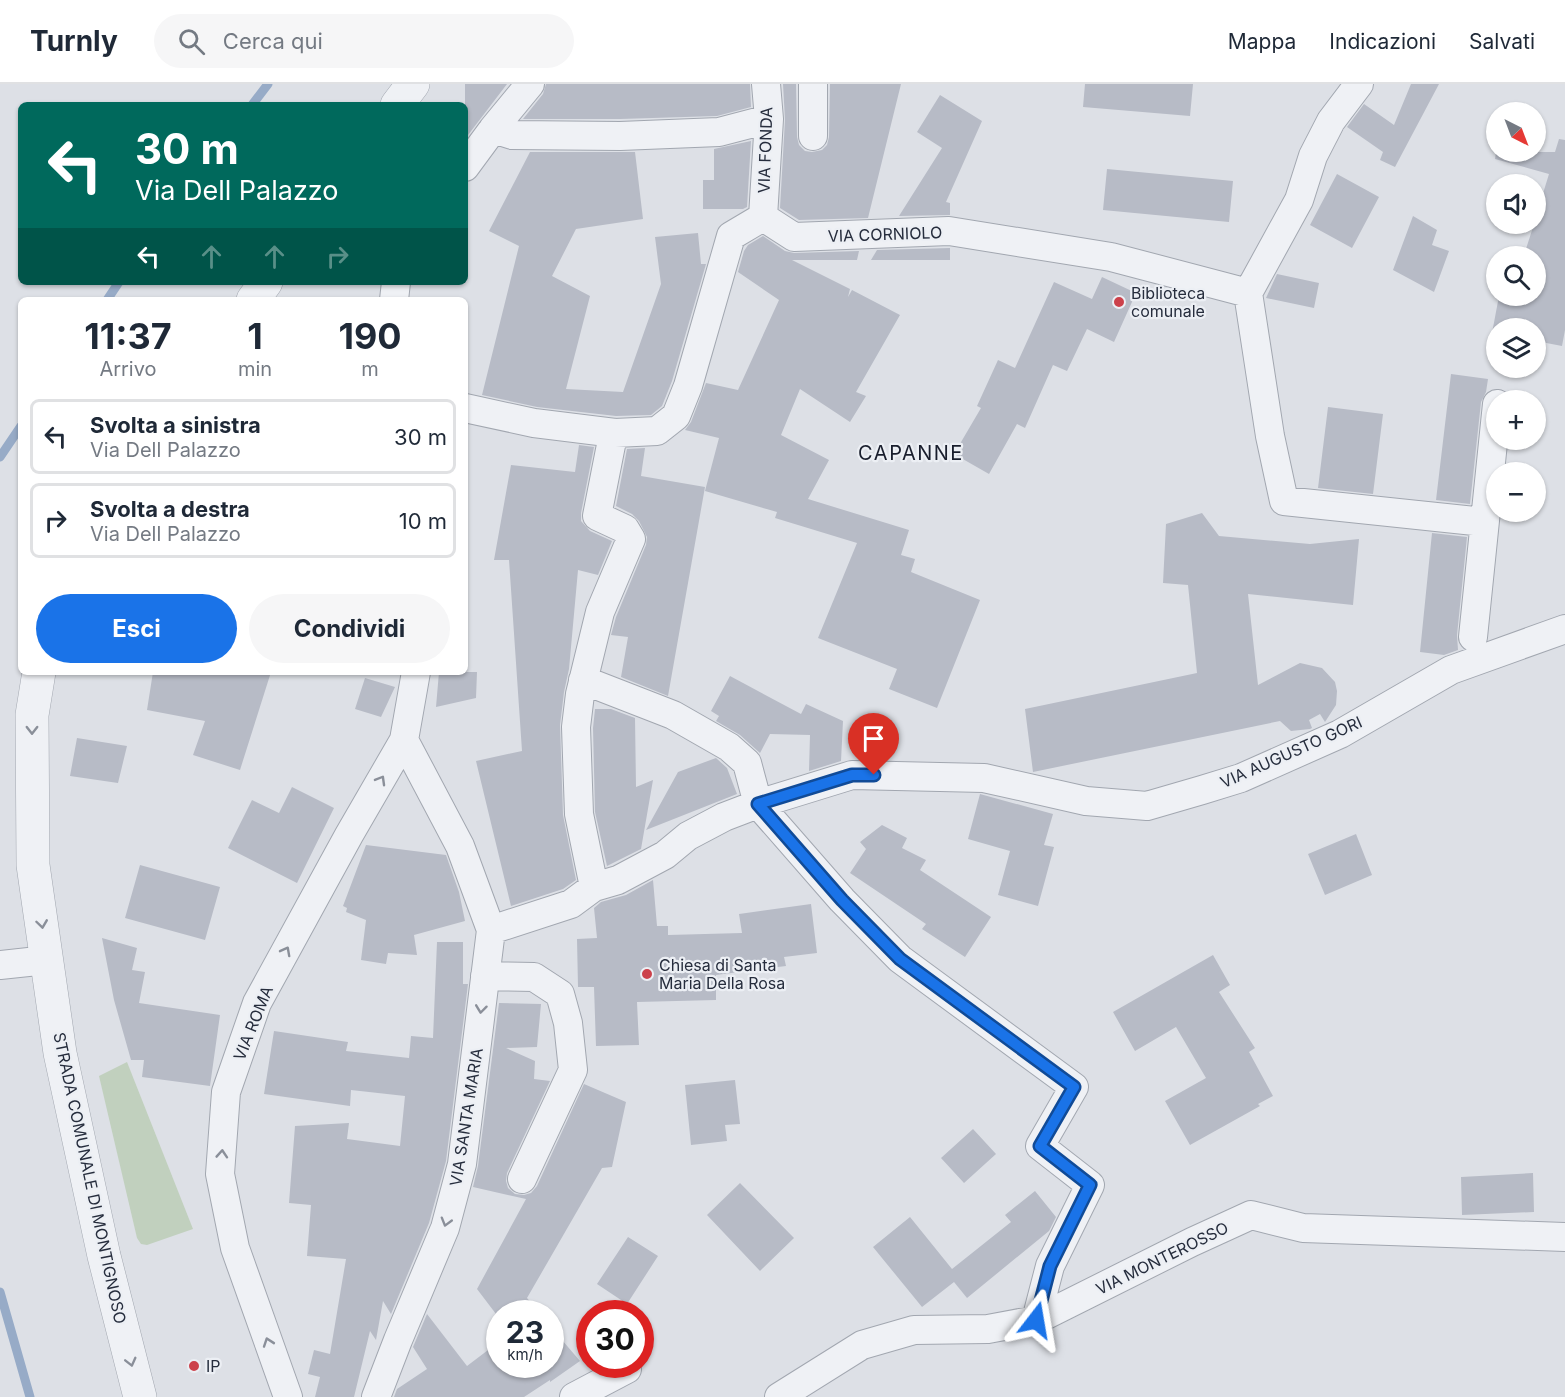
<!DOCTYPE html>
<html lang="it">
<head>
<meta charset="utf-8">
<style>
  :root { --surface:#fff; --page:#f6f6f7; --text:#1f2937; --muted:#747a83; --line:#e0e1e3; --accent:#1a73e8 }
  body { margin:0; font-family:Inter,sans-serif; background:var(--page); color:var(--text); height:100vh; display:flex; flex-direction:column; font-size:22px; white-space:nowrap }
  * { box-sizing:border-box; margin:0 }
  p { font-size:20px; color:var(--muted) }
  .icon { flex:none; width:33px; height:33px; fill:none; stroke:currentColor; stroke-width:2; stroke-linecap:round; stroke-linejoin:round }
  .map { position:relative; flex:1; overflow:hidden }
  .panel { position:absolute; left:18px; top:213px; width:450px; height:378px; display:flex; flex-direction:column; background:var(--surface); border-radius:9px; box-shadow:0 2px 4px #0004 }
  .panel>* { flex:none }
  .top-card { position:absolute; left:18px; top:18px; width:450px; height:183px; border-radius:9px; box-shadow:0 2px 4px #0004; background:#00695c; color:#fff; overflow:hidden }
  .needle { width:39px; rotate:138deg }
  .tools { position:absolute; left:1486px; top:18px; display:grid; gap:12px }
  .tools a { display:grid; place-items:center; width:60px; height:60px; border-radius:50%; background:var(--surface); box-shadow:0 2px 4px #0004; font-size:30px }
  .speed { position:absolute; left:486px; top:1216px; display:flex; gap:12px; font-size:30px; font-weight:700; text-align:center }
  .speed>* { display:grid; place-content:center; width:78px; height:78px; border-radius:50%; background:var(--surface); box-shadow:0 2px 4px #0004; line-height:1 }
  .speed small { font-size:15px; font-weight:400 }
  .speed .limit { border:9px solid #d22; background:#fff; color:#111 }
  .pin { position:absolute; display:grid; place-items:center; width:51px; height:51px; color:#fff; margin:-62px -26px; border-radius:50% 50% 50% 0; rotate:-45deg; box-shadow:0 0 6px #0007 }
  .pin .icon { rotate:45deg }
  .me { position:absolute; width:66px; margin:-33px; rotate:14deg; stroke-linejoin:round; filter:drop-shadow(0 0 4px #0008) }
  .turn { display:flex; align-items:center; gap:21px; height:126px; padding:0 18px; font-size:27px }
  .turn .icon { width:78px; height:78px; stroke-width:2.5 }
  .turn b { display:block; font-size:42px; line-height:51px }
  .lanes { display:flex; align-items:center; height:57px; padding:0 18px; background:#0003; justify-content:center; gap:30px; direction:ltr }
  .lanes .off { opacity:.35 }
  .eta { display:flex; justify-content:space-evenly; align-items:center; height:102px; text-align:center }
  .eta b { font-size:36px; font-weight:700; line-height:42px }
  .action { display:flex; gap:12px; margin-top:auto; padding:12px 18px }
  .action a { flex:1; height:69px; border-radius:36px; background:var(--accent); color:#fff; font-size:24px; font-weight:700; line-height:69px; text-align:center }
  .action a+a { background:var(--page); color:var(--text) }
  ul { padding:0; list-style:none }
  li { display:flex; align-items:center; gap:18px; height:75px; margin:0 12px 9px; padding:0 6px; border:3px solid var(--line); border-radius:9px }
  li div { flex:1 }
  li b { display:block; font-size:22px }
  li em { font-style:normal }
  header { display:flex; align-items:center; gap:36px; box-sizing:border-box; height:84px; padding:0 30px; background:var(--surface); border-bottom:2px solid var(--line) }
  header strong { font-size:28px }
  nav { display:flex; gap:33px; margin-inline-start:auto; font-size:21px }
  .search { width:420px; height:54px; background:var(--page); display:flex; align-items:center; gap:15px; box-sizing:border-box; padding:0 21px; border-radius:33px; color:var(--muted); font-size:22px }
  .map>svg:first-child { display:block }
  .green { fill:#c1d0be }
  .lines { fill:none; stroke-linecap:round; stroke-linejoin:round }
  .stream { stroke:#97abc7; stroke-width:9 }
  .building { fill:#b7bbc6 }
  .minor-casing { stroke:#a2a7b0; stroke-width:30 }
  .tertiary-casing { stroke:#a2a7b0; stroke-width:34 }
  .minor { stroke:#eff1f5; stroke-width:28 }
  .tertiary { stroke:#eff1f5; stroke-width:33 }
  .oneway { stroke:#8a8f99 }
  .route-casing { stroke:#114b97; stroke-width:15 }
  .route { stroke:#1a73e8; stroke-width:10 }
  .poi-dot { fill:#cc414b; stroke:#eceff4; stroke-width:2 }
  .labels { text-anchor:middle; dominant-baseline:central; stroke-width:4.5; stroke-linejoin:round; paint-order:stroke }
  .street-label { font-size:16px; fill:#262d3d; stroke:#eceff4 }
  .poi-label { font-size:16px; fill:#262d3d; stroke:#eceff4; text-anchor:start }
  .quarter-label { font-size:20px; letter-spacing:1.5px; fill:#191e2d; stroke:#eceff4 }
</style>
</head>
<body>
<header>
<strong>Turnly</strong>
<div class="search"><svg class="icon" aria-label="search" viewBox="0 0 24 24"><circle cx="10" cy="10" r="6"/><path d="M15 15l6 6"/></svg>Cerca qui</div>
<nav><a>Mappa</a><a>Indicazioni</a><a>Salvati</a></nav>
</header>
<div class="map">
<svg width="1565" height="1313" viewBox="0 0 1565 1313">
  <rect width="100%" height="100%" fill="#dde0e6"/>
  <path class="green" d="M 127,978 L 193,1145 L 147,1161 L 141,1160 L 137,1154 L 99,992 Z"/>
  <g class="lines">
    <path class="stream" d="M 252,21 L 268,0
      M 107,216 L 119,198
      M 0,373 L 21,342
      M 0,1208 L 30,1313"/>
  </g>
  <path class="building" d="M 465,0 L 507,0 L 465,55 Z
    M 546,0 L 750,0 L 751,23 L 717,32 L 620,35 L 523,35 L 543,10 Z
    M 783,0 L 796,0 L 797,53 L 799,61 L 805,67 L 812,68 L 822,66 L 827,61 L 829,53 L 830,0 L 901,0 L 868,134 L 799,136 L 780,124 L 785,36 Z
    M 1085,0 L 1193,0 L 1190,32 L 1083,23 Z
    M 1411,0 L 1439,0 L 1395,83 L 1380,76 L 1383,68 L 1347,43 L 1364,20 L 1394,41 Z
    M 940,11 L 982,37 L 946,118 L 950,119 L 950,131 L 899,132 L 942,64 L 917,48 Z
    M 1559,55 L 1565,56 L 1565,246 L 1562,262 L 1536,257 L 1536,244 L 1497,244 L 1497,250 L 1492,249 L 1499,212 L 1536,212 L 1536,171 L 1525,168 L 1534,140 L 1536,140 L 1536,132 L 1549,90 L 1495,75 L 1496,68 L 1555,68 Z
    M 751,57 L 747,123 L 743,125 L 703,125 L 703,96 L 714,96 L 714,65 Z
    M 530,68 L 635,68 L 643,135 L 576,145 L 552,192 L 590,212 L 566,305 L 623,308 L 661,200 L 655,153 L 698,149 L 701,180 L 706,180 L 672,297 L 662,322 L 651,331 L 616,332 L 537,323 L 482,311 L 519,162 L 489,147 Z
    M 1107,85 L 1233,97 L 1229,138 L 1103,126 Z
    M 1337,90 L 1379,113 L 1352,164 L 1310,141 Z
    M 1413,132 L 1437,146 L 1432,161 L 1449,167 L 1434,208 L 1393,186 Z
    M 763,152 L 785,167 L 794,169 L 859,167 L 857,176 L 792,176 L 850,205 L 848,213 L 852,206 L 900,231 L 856,308 L 866,312 L 850,338 L 800,305 L 781,351 L 829,376 L 808,415 L 909,446 L 901,471 L 915,475 L 911,488 L 980,516 L 937,624 L 889,605 L 897,585 L 818,554 L 857,459 L 775,434 L 777,428 L 705,407 L 719,354 L 685,346 L 691,338 L 706,299 L 738,306 L 779,216 L 738,188 L 744,167 L 748,161 Z
    M 950,164 L 950,176 L 871,176 L 877,166 Z
    M 1277,190 L 1319,199 L 1314,224 L 1266,214 Z
    M 1102,193 L 1136,209 L 1114,258 L 1087,245 L 1067,287 L 1053,281 L 1025,344 L 1017,340 L 989,390 L 954,370 L 981,324 L 977,322 L 998,276 L 1015,284 L 1054,198 L 1092,215 Z
    M 1451,290 L 1488,295 L 1486,308 L 1481,318 L 1470,420 L 1436,416 Z
    M 1328,323 L 1383,330 L 1373,410 L 1318,404 Z
    M 579,361 L 594,363 L 581,429 L 581,437 L 590,447 L 612,457 L 598,491 L 578,486 L 569,585 L 564,608 L 560,641 L 563,731 L 576,796 L 563,805 L 511,822 L 476,677 L 522,667 L 509,476 L 494,476 L 511,381 L 575,388 Z
    M 645,364 L 641,392 L 705,403 L 668,612 L 621,593 L 628,553 L 611,551 L 616,533 L 646,461 L 647,453 L 639,437 L 632,430 L 616,422 L 627,365 Z
    M 1202,429 L 1219,452 L 1310,460 L 1359,455 L 1353,521 L 1248,510 L 1258,601 L 1300,579 L 1322,584 L 1335,598 L 1337,607 L 1336,621 L 1325,638 L 1320,630 L 1309,636 L 1312,644 L 1310,645 L 1291,647 L 1280,637 L 1033,688 L 1025,625 L 1197,589 L 1188,501 L 1163,499 L 1166,440 Z
    M 1432,449 L 1467,453 L 1457,551 L 1458,566 L 1444,571 L 1420,568 Z
    M 153,588 L 271,588 L 240,686 L 193,671 L 205,637 L 147,626 Z
    M 439,588 L 477,588 L 476,614 L 436,623 Z
    M 730,592 L 801,630 L 806,620 L 843,637 L 841,677 L 809,687 L 810,651 L 770,650 L 760,669 L 740,651 L 716,637 L 719,632 L 711,627 Z
    M 365,594 L 395,603 L 381,633 L 355,625 Z
    M 595,625 L 611,625 L 635,634 L 636,703 L 653,696 L 641,765 L 607,782 L 595,728 L 593,644 Z
    M 77,654 L 127,662 L 118,699 L 70,692 Z
    M 716,674 L 727,684 L 737,710 L 646,746 L 678,688 Z
    M 292,703 L 334,724 L 297,799 L 228,764 L 252,716 L 279,729 Z
    M 980,710 L 1053,730 L 1044,761 L 1054,763 L 1038,822 L 998,811 L 1010,767 L 968,755 Z
    M 882,741 L 907,754 L 902,764 L 926,776 L 920,786 L 991,833 L 965,873 L 922,845 L 926,840 L 850,789 L 866,765 L 860,758 Z
    M 1356,750 L 1372,791 L 1325,811 L 1308,770 Z
    M 366,761 L 446,771 L 459,808 L 465,837 L 414,851 L 417,871 L 388,869 L 386,880 L 361,876 L 366,836 L 346,828 L 347,824 L 343,822 Z
    M 140,781 L 220,803 L 205,856 L 125,834 Z
    M 653,796 L 657,842 L 668,842 L 668,851 L 742,849 L 739,830 L 811,820 L 817,869 L 784,873 L 786,882 L 716,891 L 716,916 L 637,918 L 639,961 L 596,962 L 594,903 L 578,903 L 577,855 L 597,854 L 594,824 L 601,818 L 626,811 Z
    M 102,854 L 137,864 L 132,886 L 145,888 L 139,919 L 220,931 L 210,1002 L 142,993 L 144,976 L 131,976 L 114,916 Z
    M 437,858 L 463,858 L 463,900 L 468,900 L 446,1077 L 429,1139 L 391,1230 L 383,1217 L 376,1256 L 370,1247 L 354,1313 L 315,1313 L 320,1293 L 308,1290 L 314,1266 L 330,1270 L 346,1175 L 307,1172 L 311,1121 L 289,1119 L 295,1042 L 349,1039 L 347,1055 L 400,1062 L 405,1012 L 351,1006 L 350,1022 L 264,1010 L 274,947 L 348,958 L 346,967 L 409,974 L 411,952 L 433,954 Z
    M 1213,871 L 1230,901 L 1219,908 L 1255,964 L 1249,968 L 1273,1012 L 1258,1020 L 1260,1022 L 1190,1061 L 1165,1017 L 1206,994 L 1176,943 L 1135,967 L 1113,928 Z
    M 499,919 L 541,920 L 537,963 L 506,964 L 535,977 L 534,995 L 550,997 L 507,1089 L 506,1097 L 508,1104 L 515,1110 L 524,1111 L 531,1109 L 537,1102 L 584,1000 L 626,1018 L 612,1083 L 602,1084 L 527,1214 L 541,1230 L 496,1230 L 477,1205 L 526,1115 L 473,1103 L 478,1082 Z
    M 735,996 L 740,1040 L 725,1041 L 727,1057 L 691,1061 L 685,1001 Z
    M 973,1045 L 996,1070 L 964,1099 L 941,1074 Z
    M 1533,1089 L 1534,1128 L 1462,1131 L 1461,1093 Z
    M 740,1099 L 794,1154 L 760,1187 L 707,1131 Z
    M 1035,1107 L 1056,1133 L 1049,1147 L 967,1214 L 954,1198 L 922,1223 L 873,1163 L 910,1133 L 952,1185 L 1011,1138 L 1005,1131 Z
    M 628,1153 L 658,1172 L 627,1220 L 597,1200 Z
    M 427,1230 L 467,1282 L 500,1257 L 500,1281 L 550,1281 L 550,1242 L 580,1277 L 550,1298 L 550,1296 L 524,1313 L 394,1313 L 397,1305 L 427,1285 L 413,1263 Z"/>
  <g class="lines">
    <g class="minor-casing">
      <path id="minor" d="M 493,45 L 512,51 L 620,52 L 719,48 L 769,35
        M 813,52 L 813,0
        M 465,83 L 493,45 L 530,0
        M 763,133 L 794,153 L 949,147 L 1111,173 L 1248,209
        M 763,133 L 769,35 L 766,0
        M 1248,209 L 1270,352 L 1284,417 L 1484,438
        M 1248,209 L 1299,116 L 1313,72 L 1331,37 L 1359,0
        M 394,216 L 396,198
        M 465,324 L 534,339 L 615,349 L 657,347 L 676,332 L 688,302 L 731,152 L 763,133
        M 1473,553 L 1497,320
        M 583,596 L 673,631 L 729,663 L 747,679 L 758,720 L 842,816 L 900,875 L 1074,1003 L 1040,1062 L 1090,1101 L 1050,1182 L 1036,1236
        M 404,656 L 460,762 L 491,846 L 571,820 L 594,803 L 618,796 L 665,771 L 688,752 L 724,733 L 758,720 L 852,691 L 984,694 L 1086,717 L 1147,722 L 1202,706 L 1241,694 L 1340,650 L 1451,586 L 1565,545
        M 594,803 L 579,730 L 576,643 L 580,610 L 600,528 L 631,455 L 625,445 L 597,432 L 611,361 L 615,349
        M 0,881 L 47,876
        M 485,892 L 534,893 L 560,910 L 568,939 L 573,986 L 522,1095
        M 288,1313 L 235,1164 L 220,1090 L 226,1008 L 257,919 L 349,751 L 404,656 L 416,588
        M 376,1313 L 398,1256 L 445,1144 L 462,1080 L 491,846
        M 574,1313 L 627,1285
        M 779,1313 L 862,1261 L 914,1246 L 988,1245 L 1036,1236 L 1192,1158 L 1251,1131 L 1303,1144 L 1565,1153"/>
    </g>
    <g class="tertiary-casing">
      <path id="tertiary" d="M 397,21 L 413,0
        M 253,216 L 266,198
        M 39,588 L 32,631 L 33,781 L 60,969 L 104,1172 L 140,1313"/>
    </g>
    <use href="#minor" class="minor"/>
    <use href="#tertiary" class="tertiary"/>
  </g>
  <defs><path id="oneway-chevron" d="M-2-3.5L2.5 0L-2 3.5" fill="none" stroke-width="1.6" stroke-linecap="round" stroke-linejoin="round" transform="scale(1.5)"/></defs>
  <g class="oneway">
    <use href="#oneway-chevron" transform="translate(32 646) rotate(90)"/>
    <use href="#oneway-chevron" transform="translate(381 696) rotate(-60)"/>
    <use href="#oneway-chevron" transform="translate(42 840) rotate(82)"/>
    <use href="#oneway-chevron" transform="translate(286 867) rotate(-62)"/>
    <use href="#oneway-chevron" transform="translate(481 925) rotate(97)"/>
    <use href="#oneway-chevron" transform="translate(222 1070) rotate(-86)"/>
    <use href="#oneway-chevron" transform="translate(446 1138) rotate(106)"/>
    <use href="#oneway-chevron" transform="translate(268 1258) rotate(-109)"/>
    <use href="#oneway-chevron" transform="translate(131 1278) rotate(76)"/>
  </g>
  <g class="lines">
    <g class="route-casing">
      <path id="route" d="M 874,691 L 852,691 L 758,720 L 842,816 L 900,875 L 1074,1003 L 1040,1062 L 1090,1101 L 1050,1182 L 1036,1236"/>
    </g>
    <use href="#route" class="route"/>
  </g>
  <g class="poi-dot">
    <circle cx="1119" cy="218" r="6"/>
    <circle cx="647" cy="890" r="6"/>
    <circle cx="194" cy="1282" r="6"/>
  </g>
  <g class="labels">
    <g class="street-label">
      <text transform="translate(765 66) rotate(-88)">VIA FONDA</text>
      <text transform="translate(885 150) rotate(-2)">VIA CORNIOLO</text>
      <text transform="translate(1291 668) rotate(-24)">VIA AUGUSTO GORI</text>
      <text transform="translate(253 939) rotate(-68)">VIA ROMA</text>
      <text transform="translate(466 1033) rotate(-81)">VIA SANTA MARIA</text>
      <text transform="translate(90 1094) rotate(78)">STRADA COMUNALE DI MONTIGNOSO</text>
      <text transform="translate(1162 1174) rotate(-26)">VIA MONTEROSSO</text>
    </g>
    <g class="poi-label">
      <text x="1131" y="209">Biblioteca<tspan x="1131" dy="18">comunale</tspan></text>
      <text x="659" y="881">Chiesa di Santa<tspan x="659" dy="18">Maria Della Rosa</tspan></text>
      <text x="206" y="1282">IP</text>
    </g>
    <g class="quarter-label">
      <text x="911" y="369">CAPANNE</text>
    </g>
  </g>
</svg>
<div class="tools">
<a><svg class="needle" viewBox="-14 -14 28 28"><path d="M0-13l5 13h-10z" fill="#e53935"/><path d="M0 13l5-13h-10z" fill="#747a83"/></svg></a>
<a><svg class="icon" aria-label="sound" viewBox="0 0 24 24"><path d="M4 9h4l5-4v14l-5-4H4zM17 9q2 3 0 6"/></svg></a>
<a><svg class="icon" aria-label="search" viewBox="0 0 24 24"><circle cx="10" cy="10" r="6"/><path d="M15 15l6 6"/></svg></a>
<a><svg class="icon" aria-label="layers" viewBox="0 0 24 24"><path d="M12 4l9 5-9 5-9-5zM3 14l9 5 9-5"/></svg></a>
<a>+</a>
<a>−</a>
</div>
<div class="speed"><div>23<small>km/h</small></div><div class="limit">30</div></div>
<div class="pin" style="left:874px;top:691px;background:#d93025"><svg class="icon" aria-label="arrive" viewBox="0 0 24 24"><path d="M6 21V4h12l-3 4 3 4H6"/></svg></div>
<svg class="me" style="left:1036px;top:1236px" viewBox="-20 -20 40 40"><path d="M0-17L14 15 0 8-14 15z" fill="#1a73e8" stroke="#fff" stroke-width="4"/></svg>
<div class="top-card">
<div class="turn"><svg class="icon" aria-label="left" viewBox="0 0 24 24"><path d="M17 20v-9H6M10 6l-5 5 5 5"/></svg><div><b>30 m</b>Via Dell Palazzo</div></div>
<div class="lanes"><svg class="icon" aria-label="left" viewBox="0 0 24 24"><path d="M17 20v-9H6M10 6l-5 5 5 5"/></svg><svg class="icon off" aria-label="ahead" viewBox="0 0 24 24"><path d="M12 20V5M6 11l6-6 6 6"/></svg><svg class="icon off" aria-label="ahead" viewBox="0 0 24 24"><path d="M12 20V5M6 11l6-6 6 6"/></svg><svg class="icon off" aria-label="right" viewBox="0 0 24 24"><path d="M7 20v-9h11M14 6l5 5-5 5"/></svg></div>
</div>
<section class="panel">
<div class="eta">
<div><b>11:37</b><p>Arrivo</p></div>
<div><b>1</b><p>min</p></div>
<div><b>190</b><p>m</p></div>
</div>
<ul>
<li><svg class="icon" aria-label="left" viewBox="0 0 24 24"><path d="M17 20v-9H6M10 6l-5 5 5 5"/></svg><div><b>Svolta a sinistra</b><p>Via Dell Palazzo</p></div><em>30 m</em></li>
<li><svg class="icon" aria-label="right" viewBox="0 0 24 24"><path d="M7 20v-9h11M14 6l5 5-5 5"/></svg><div><b>Svolta a destra</b><p>Via Dell Palazzo</p></div><em>10 m</em></li>
</ul>
<div class="action"><a>Esci</a><a>Condividi</a></div>
</section>
</div>
</body>
</html>
